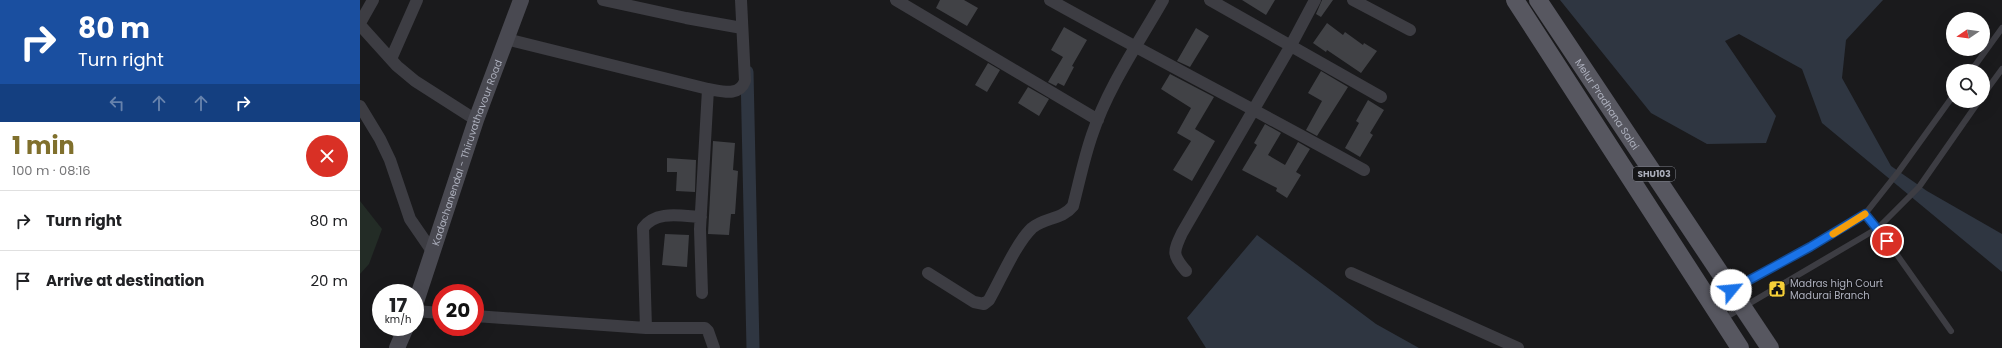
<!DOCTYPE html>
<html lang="en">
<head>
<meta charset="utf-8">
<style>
  :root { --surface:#fff; --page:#f2f2f2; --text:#202124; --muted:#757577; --line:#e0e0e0; --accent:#80702d }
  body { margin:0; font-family:Poppins,sans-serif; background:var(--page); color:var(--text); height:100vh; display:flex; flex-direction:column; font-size:15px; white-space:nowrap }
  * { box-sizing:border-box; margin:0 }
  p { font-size:13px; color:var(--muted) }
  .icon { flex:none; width:22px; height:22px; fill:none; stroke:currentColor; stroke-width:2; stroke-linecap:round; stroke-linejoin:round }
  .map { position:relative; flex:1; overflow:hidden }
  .sheet { display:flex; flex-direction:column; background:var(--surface); width:360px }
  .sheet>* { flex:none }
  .banner { background:#1a4fa0; color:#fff; overflow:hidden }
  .needle { width:26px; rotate:257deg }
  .tools { position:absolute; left:1586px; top:12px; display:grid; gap:8px }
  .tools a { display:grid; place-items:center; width:44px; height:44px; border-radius:50%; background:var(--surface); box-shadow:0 4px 16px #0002; font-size:20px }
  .speed { position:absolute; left:12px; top:284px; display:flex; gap:8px; font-size:20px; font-weight:700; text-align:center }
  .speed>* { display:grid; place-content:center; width:52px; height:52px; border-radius:50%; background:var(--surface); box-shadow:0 4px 16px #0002; line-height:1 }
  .speed small { font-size:10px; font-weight:400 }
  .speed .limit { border:6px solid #d22; background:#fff; color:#111 }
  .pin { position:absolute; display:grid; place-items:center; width:34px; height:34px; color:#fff; margin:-17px; border:2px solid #fff; border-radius:50%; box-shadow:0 1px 4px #0007 }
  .me { position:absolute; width:44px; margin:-22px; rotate:62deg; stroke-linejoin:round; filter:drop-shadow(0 0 3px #0008) }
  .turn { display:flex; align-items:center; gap:14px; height:84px; padding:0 12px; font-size:18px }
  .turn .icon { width:52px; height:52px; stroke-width:2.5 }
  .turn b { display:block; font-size:28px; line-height:34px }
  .lanes { display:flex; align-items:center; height:38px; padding:0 12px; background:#0003; justify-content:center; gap:20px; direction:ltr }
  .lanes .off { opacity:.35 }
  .round { display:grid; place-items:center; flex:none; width:42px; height:42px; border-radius:21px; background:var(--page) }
  .overview { display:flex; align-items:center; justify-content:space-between; height:68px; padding:0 12px }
  h1 { font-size:24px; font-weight:700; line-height:30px; color:var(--accent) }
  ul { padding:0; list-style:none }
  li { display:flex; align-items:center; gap:12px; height:60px; padding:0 12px; border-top:1px solid var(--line) }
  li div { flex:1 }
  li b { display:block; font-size:15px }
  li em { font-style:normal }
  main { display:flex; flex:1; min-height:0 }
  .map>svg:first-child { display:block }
  .green { fill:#232c26 }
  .water { fill:#2f3641 }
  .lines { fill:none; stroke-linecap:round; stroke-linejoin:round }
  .canal { stroke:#2f3641; stroke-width:13 }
  .building { fill:#414246 }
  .service { stroke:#3d3d43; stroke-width:6 }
  .minor { stroke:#3d3d43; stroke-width:12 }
  .secondary { stroke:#494951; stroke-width:16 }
  .primary { stroke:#575760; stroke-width:18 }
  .route-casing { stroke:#114b97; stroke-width:10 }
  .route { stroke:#1a73e8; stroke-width:7 }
  .slow { stroke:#f59e0b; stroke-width:7 }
  .labels { text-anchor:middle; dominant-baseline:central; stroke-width:3; stroke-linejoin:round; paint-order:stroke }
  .shield { fill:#151517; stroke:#7f818a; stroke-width:1 }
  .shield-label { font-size:9px; font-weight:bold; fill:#acafbc }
  .street-label { font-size:10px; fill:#acafbc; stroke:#151517 }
  .poi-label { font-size:10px; fill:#acafbc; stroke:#151517; text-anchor:start }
</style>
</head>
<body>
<main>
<section class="sheet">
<div class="banner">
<div class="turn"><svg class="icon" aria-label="right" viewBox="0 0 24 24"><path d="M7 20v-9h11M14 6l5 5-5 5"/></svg><div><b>80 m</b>Turn right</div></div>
<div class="lanes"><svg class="icon off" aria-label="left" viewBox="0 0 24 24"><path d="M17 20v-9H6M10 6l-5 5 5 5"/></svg><svg class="icon off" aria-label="ahead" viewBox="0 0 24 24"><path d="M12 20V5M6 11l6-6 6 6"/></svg><svg class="icon off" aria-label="ahead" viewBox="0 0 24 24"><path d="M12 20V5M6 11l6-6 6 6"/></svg><svg class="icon" aria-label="right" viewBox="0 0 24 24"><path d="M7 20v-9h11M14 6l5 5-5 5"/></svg></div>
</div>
<div class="overview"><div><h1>1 min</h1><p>100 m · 08:16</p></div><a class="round" style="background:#d93025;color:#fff"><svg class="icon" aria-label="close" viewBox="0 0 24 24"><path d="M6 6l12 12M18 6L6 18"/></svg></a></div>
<ul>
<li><svg class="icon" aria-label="right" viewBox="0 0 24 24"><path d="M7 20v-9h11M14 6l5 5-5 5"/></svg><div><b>Turn right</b></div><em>80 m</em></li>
<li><svg class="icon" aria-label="arrive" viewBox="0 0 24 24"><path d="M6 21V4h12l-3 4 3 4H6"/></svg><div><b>Arrive at destination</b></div><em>20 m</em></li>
</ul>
</section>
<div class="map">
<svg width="1642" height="348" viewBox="0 0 1642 348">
  <rect width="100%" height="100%" fill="#1a1a1c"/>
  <path class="green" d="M 0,201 L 22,229 L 9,264 L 0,274 Z"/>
  <path class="water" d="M 1200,0 L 1523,0 L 1486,40 L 1482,78 L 1531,166 L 1567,191 L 1642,234 L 1642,272 L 1462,123 L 1442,69 L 1379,34 L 1365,41 L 1416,116 L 1406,143 L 1347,144 L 1291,113 Z
    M 897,235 L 1016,324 L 1059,348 L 846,348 L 827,318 Z"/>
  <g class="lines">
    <path class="canal" d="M 387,72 L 393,348"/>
  </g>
  <path class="building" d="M 580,0 L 604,0 L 618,8 L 607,26 L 576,8 Z
    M 882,0 L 915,0 L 906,15 Z
    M 962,0 L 973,0 L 961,17 L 956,14 Z
    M 967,23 L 983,35 L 985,32 L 1003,45 L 1004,43 L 1017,51 L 1001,73 L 967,50 L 966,52 L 953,43 Z
    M 704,27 L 727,40 L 712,66 L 714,67 L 704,86 L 698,83 L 696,86 L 688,82 L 703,57 L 691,50 Z
    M 836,28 L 849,36 L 830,67 L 817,61 Z
    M 628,63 L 640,70 L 627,92 L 615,85 Z
    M 961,71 L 988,87 L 957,136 L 946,130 L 962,101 L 948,93 Z
    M 810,74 L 854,97 L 835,129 L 855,141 L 832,181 L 813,170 L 831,141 L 817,133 L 831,108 L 801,89 Z
    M 668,87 L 689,99 L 679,116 L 658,103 Z
    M 1008,100 L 1024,110 L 1010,133 L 1013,135 L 1000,157 L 985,148 L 999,123 L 996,121 Z
    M 905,124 L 921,133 L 908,155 L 925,165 L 938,142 L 950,149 L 936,172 L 941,175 L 927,198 L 916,191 L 917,188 L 882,170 L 897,145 L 894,143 Z
    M 353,141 L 375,143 L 373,170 L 378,171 L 375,214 L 371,214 L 369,235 L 348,234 Z
    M 307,158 L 336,160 L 335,192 L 316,191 L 317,172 L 307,172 Z
    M 305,234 L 329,235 L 327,267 L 302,265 Z"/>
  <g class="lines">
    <path class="service" d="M 1611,71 L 1642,28
      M 1623,95 L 1642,69
      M 1505,214 L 1518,228 L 1591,331
      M 1351,302 L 1450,247 L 1505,214 L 1539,171 L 1593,96
      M 1363,319 L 1518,228 L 1559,187 L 1619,101"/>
    <path class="minor" d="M 243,0 L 326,18 L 382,28
      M 536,0 L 738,120
      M 690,0 C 794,58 900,112 1004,170
      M 850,0 L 1021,97
      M 993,0 L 1050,30
      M 0,23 L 13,0
      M 0,25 L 37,66 L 55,81 L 116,120
      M 146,39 L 348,89
      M 31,59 L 57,0
      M 0,106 L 20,139 L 30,160 L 50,219 L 72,251
      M 341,217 C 321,216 296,210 283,228 L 286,328 L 345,328 L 348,331 L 354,348
      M 826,271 C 812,255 813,252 822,233 L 930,47 L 955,0
      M 568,273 L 614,302 L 624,304 L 629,300 C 640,281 656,243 672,228 C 685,217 702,220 713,206 C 719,183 724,158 732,135 C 748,87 778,44 803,0
      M 991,273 L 1158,348
      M 342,293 L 340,229 L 348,89 C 362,91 379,97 385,81 L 381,0
      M 55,311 L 81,313
      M 115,316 L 286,328"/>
    <g class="secondary">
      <path id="s1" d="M 55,305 L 116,120 L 161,0"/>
      <path d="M 37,348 L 46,327"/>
    </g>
    <g class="primary">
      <path d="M 1155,0 L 1380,348"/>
      <path id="s2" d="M 1178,0 L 1410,348"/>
    </g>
  </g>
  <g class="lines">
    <g class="route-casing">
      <path id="route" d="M 1371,290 L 1450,247 L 1505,214 L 1527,241"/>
    </g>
    <use href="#route" class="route"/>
    <path class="slow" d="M 1473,234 L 1505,214"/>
  </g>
  <defs>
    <g id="civic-square" transform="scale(0.9)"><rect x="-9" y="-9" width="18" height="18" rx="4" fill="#f6d038" stroke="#151517"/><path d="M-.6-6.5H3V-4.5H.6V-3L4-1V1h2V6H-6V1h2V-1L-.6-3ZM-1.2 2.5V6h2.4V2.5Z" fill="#111"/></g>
  </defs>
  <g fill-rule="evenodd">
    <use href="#civic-square" x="1417" y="289"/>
  </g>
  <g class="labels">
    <rect class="shield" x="1273" y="167" width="42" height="14" rx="3"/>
    <g class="shield-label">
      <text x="1294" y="174">SHU103</text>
    </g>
    <g class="street-label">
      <text stroke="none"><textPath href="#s2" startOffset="125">Melur Pradhana Salai</textPath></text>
      <text stroke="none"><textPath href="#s1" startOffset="161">Kadachanendal - Thiruvathavour Road</textPath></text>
    </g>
    <g class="poi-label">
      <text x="1430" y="283">Madras high Court<tspan x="1430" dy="12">Madurai Branch</tspan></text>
    </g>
  </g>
</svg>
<div class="tools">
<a><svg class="needle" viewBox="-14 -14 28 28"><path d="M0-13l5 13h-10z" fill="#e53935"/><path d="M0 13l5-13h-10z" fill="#757577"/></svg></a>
<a><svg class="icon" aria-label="search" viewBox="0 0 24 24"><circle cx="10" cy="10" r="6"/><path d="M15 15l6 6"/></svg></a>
</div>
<div class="speed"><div>17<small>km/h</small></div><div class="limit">20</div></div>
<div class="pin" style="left:1527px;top:241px;background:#d93025"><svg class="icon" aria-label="arrive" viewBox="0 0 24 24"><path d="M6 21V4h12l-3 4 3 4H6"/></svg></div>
<svg class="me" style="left:1371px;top:290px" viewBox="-20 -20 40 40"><circle r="19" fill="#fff"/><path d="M0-13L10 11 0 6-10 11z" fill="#1a73e8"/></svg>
</div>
</main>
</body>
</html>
